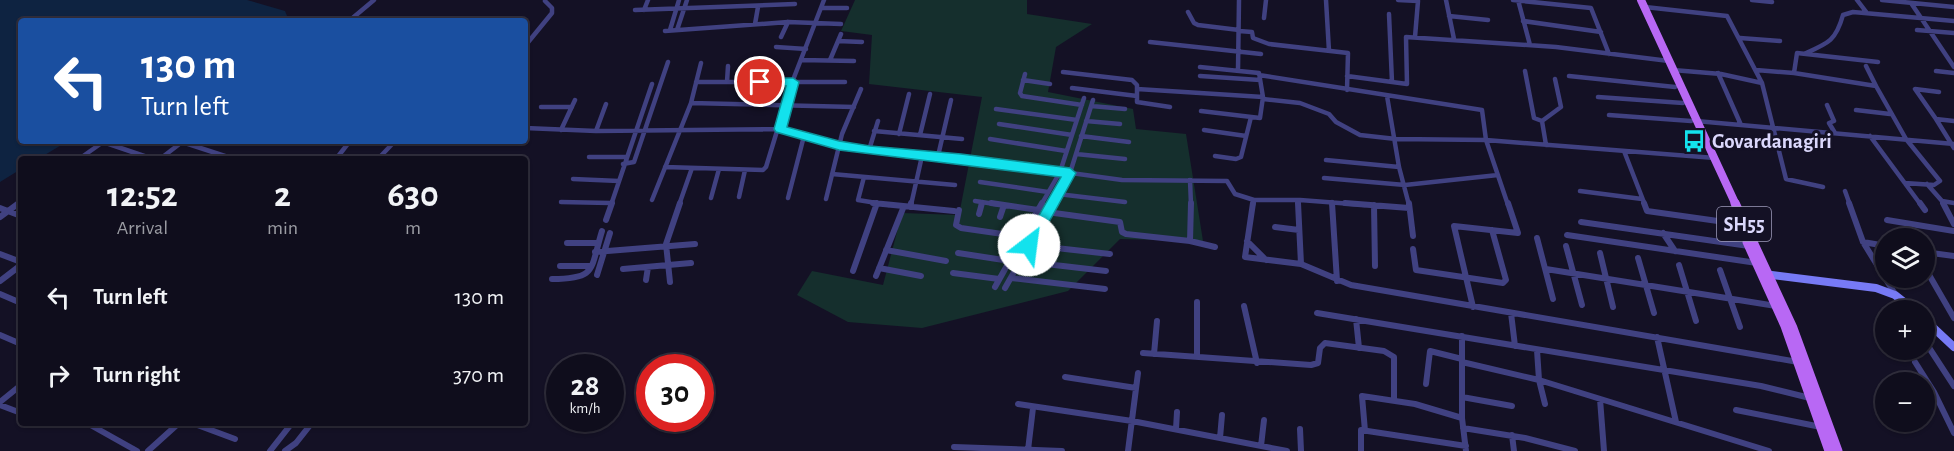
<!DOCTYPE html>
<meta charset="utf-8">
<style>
:root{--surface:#0f0d1c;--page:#1d1b29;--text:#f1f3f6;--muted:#9b9ca3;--line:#2f2d3b}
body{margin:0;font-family:"Alegreya Sans",sans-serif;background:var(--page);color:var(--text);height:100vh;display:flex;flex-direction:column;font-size:22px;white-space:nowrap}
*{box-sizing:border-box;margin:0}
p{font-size:20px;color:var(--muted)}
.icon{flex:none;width:33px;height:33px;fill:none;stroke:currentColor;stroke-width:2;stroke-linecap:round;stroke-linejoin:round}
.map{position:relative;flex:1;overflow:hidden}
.details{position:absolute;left:18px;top:156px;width:510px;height:270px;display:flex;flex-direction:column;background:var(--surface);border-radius:6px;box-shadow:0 2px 4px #0004,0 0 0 2px var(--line)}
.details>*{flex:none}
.banner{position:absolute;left:18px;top:18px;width:510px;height:126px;border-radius:6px;box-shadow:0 2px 4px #0004,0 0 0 2px var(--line);background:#1a4fa0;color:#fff;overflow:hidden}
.controls{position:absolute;left:1875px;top:228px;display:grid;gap:12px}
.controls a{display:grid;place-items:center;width:60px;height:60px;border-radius:50%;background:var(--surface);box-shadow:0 2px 4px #0004,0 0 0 2px var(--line);font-size:30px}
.speed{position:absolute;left:546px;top:354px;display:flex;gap:12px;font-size:30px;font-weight:700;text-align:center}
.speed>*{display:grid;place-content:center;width:78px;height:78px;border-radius:50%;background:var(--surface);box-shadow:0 2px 4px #0004,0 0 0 2px var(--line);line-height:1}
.speed small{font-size:15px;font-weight:400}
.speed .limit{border:9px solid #d22;background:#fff;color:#111}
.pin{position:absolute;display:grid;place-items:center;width:51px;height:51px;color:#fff;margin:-26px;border:3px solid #fff;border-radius:50%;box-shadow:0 2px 6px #0007}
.me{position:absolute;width:66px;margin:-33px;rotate:30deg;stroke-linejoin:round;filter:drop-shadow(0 0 4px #0008)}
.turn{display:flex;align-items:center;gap:21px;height:126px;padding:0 24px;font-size:27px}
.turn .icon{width:78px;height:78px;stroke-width:2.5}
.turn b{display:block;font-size:42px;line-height:51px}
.eta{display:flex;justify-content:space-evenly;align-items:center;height:102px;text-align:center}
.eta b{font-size:36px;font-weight:600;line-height:42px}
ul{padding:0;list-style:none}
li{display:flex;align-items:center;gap:18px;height:78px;padding:0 24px}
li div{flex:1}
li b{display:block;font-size:22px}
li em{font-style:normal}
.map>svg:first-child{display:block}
.green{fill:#152f2d}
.water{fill:#0e2341}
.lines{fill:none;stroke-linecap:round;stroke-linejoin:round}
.minor-far1{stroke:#404181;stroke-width:4.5}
.minor{stroke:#404181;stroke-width:6}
.secondary{stroke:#777af5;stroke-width:8}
.primary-far1{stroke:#b868f4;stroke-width:8}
.primary{stroke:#b868f4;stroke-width:9}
.route{fill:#13e2ed;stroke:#0c939a;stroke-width:1.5}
.labels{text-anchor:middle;stroke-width:6;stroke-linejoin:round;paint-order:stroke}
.shield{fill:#141125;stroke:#9f9cbc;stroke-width:1.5}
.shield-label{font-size:20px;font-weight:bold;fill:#dbd8fc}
.poi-label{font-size:21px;font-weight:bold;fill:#dbd8fc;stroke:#141125;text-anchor:start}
</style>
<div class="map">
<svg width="1954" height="451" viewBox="0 0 1954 451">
<rect width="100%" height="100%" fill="#141125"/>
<!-- green -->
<path class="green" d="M855,0h172v14l65,10 -36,23 -8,45 85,17 3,20 50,5 17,107 -83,-2 -52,52 -146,37 -74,-6 -51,-27 15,-24 71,14 19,-72 57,2 23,-118 -113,-13 3,-49 -31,-4z"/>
<!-- water -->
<path class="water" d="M0,0h247l38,11 4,10h-268v120h47l-30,18h-17v10l-21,13z"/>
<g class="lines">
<!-- minor-far1 -->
<path class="minor-far1" d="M1326,0l3,51
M1398,0l20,1 -3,36
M1446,0l8,39
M1513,0l78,8 18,46
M1518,0l12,45
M1752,0l20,2
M1857,0l10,13
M1882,0l72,7
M1911,3l43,64
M1645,7l82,9 35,67 24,96 37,8
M821,8h26
M635,10l160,-6
M644,10l4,-10
M1188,12l6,11 4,2 41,5
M1389,14l3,68
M1449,16l39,4
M1264,18l2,-18
M349,21l25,-21
M1523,21l78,11
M755,24l3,-17
M670,30l9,-30
M677,30l10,-30
M1917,30l37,3
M665,31l123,-9 53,2
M1239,31l13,1 1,6 16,6 79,9 -1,37
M781,37l7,-15
M1740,38l40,3
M838,41l24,1
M1150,42l111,12
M525,46l27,-33v-5l-7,-7
M776,47l30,2
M1806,53c23,-10 30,-13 37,-38l10,-3 101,9
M801,60l53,1
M830,60l11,-26
M1866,66l10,20
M1200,67l59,6 4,24 -3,21 -59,-7
M1238,70l1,-70
M1673,70l48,4 41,9
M1756,70l38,3 82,13 30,53 34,42 -6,4 -29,-2
M1525,71l9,47 8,3
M1936,71l18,2
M1063,72l69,8 5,5v17l33,5
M1718,73l23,52
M1794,73l3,-20 81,9
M1025,74l-5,19 2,3 60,9
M1259,75l223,35 4,30 22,65
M1200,76l60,4
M1347,76l60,8 -1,-47 150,10 113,14
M1569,76l106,11
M1023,80l27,4
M696,82h149
M727,82l1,-16
M1072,88l65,8
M1137,89l126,8
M1387,96l12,71 10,38
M1598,97l85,6
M1263,99l37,4 29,11 7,8 24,13 36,4 90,1 229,18
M691,103l163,4
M1827,105l7,16 -5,2 6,10
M1091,106l34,3
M541,107h31
M996,109l81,11
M1856,110l34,4
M1609,115l82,6
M1936,119l-21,-30 24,3
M1086,121l34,3
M1696,121l258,23
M1954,121l-18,-2 18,29
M999,124l73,11
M525,128l71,3 185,-2 58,17 122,12 161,22 105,1 8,13 19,6h46l65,5
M781,129l12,-49 31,-80
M561,130l14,-30
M1204,130l42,6
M596,131l10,-27
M874,131l88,8
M899,134l10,-40
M920,135l10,-41
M1081,136l48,6
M1870,136l51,69
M990,139l76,12
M179,141l55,18
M1546,145l-4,-24 19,-14 -6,-28
M869,150l9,-29
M1624,151l21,54
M1076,154l49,5
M938,156l13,-56
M1215,156l21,3 5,-2 10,-40
M589,157h37
M79,159l24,-17 50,17
M160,159l22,-17
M336,159l14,-18
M378,159l17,-18
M1326,160l73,7
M623,164l11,-2 34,-100
M665,167l98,3 3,-3 11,-36
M832,174l123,11
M864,177l-6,23 31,5
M1324,178l81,7 93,-10
M573,179l46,2
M1190,180l1,25
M980,182l68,10
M1927,184l15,17 12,2
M1580,191l62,8
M1845,191l5,14
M1058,194l67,8
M739,197l6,-27
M711,198l8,-29
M788,198l16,-62
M826,199l16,-65 19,-45
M652,200l39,-97 10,-40
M1298,200v5
M975,201l26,4
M1942,201l2,4
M561,202l49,1
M1332,202v3
M17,205l4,-3
M611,205l41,-121
M679,205l13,-37
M911,205l11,-49
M981,205l1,-3
M1041,205l19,-33 24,-74
M1052,205l18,-32 23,-73
M1253,205l1,-5"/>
<!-- minor -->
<path class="minor" d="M873,203l81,8
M991,203l47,7
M1253,203l-8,54 56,7 50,21 447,77
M1298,203l3,61
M1332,203l5,78
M1345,203l64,5
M1409,203l4,33
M1644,203l3,8 92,13
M1849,203l14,39 32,52
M1920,203l5,7
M1943,203l11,21
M1374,205l1,61
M910,207l1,-4
M0,208l21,8
M959,210l-3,15 5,3 62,9
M1047,212l73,10 2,10 4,2 64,7 25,6
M979,214l3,-11
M0,217l19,-14
M1000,217l4,-12
M606,220l6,-17
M1887,220l67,11
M1581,222l168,24
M1275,227l24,3
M1663,233l12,18
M1567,235l190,28
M1537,238l16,61
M1190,241l1,-38
M1247,241l19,19
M1863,242l23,4
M567,243h31
M1029,245l81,9
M1566,246l16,59
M1413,249l3,21 87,13 3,-3 -14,-50
M886,250l60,11
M595,252l100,-8
M1924,252l30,4
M958,253l52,8
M1600,253l13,54
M0,254l21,8
M1638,258l16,55
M1020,261l86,10
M1679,265l17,56
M560,266h31
M879,268l42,8
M623,269l68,-6
M1546,269l230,37
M1720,270l20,57
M853,271l24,-68
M953,273l46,6
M1928,273l26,45
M597,275l13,-42
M876,276l28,-70
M1011,278l94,11
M552,279c45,0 38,-9 50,-48
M646,280l2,-13
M0,281l21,-16
M670,282l-4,-38 14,-41
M995,287l47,-84
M1005,288l48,-85
M0,294l21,9
M1197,302v55
M1244,306l13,57
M1473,307l-19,-81 64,7 -10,-30
M1317,313l444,73 49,12
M1511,313l4,33
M1356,319l3,29
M0,335l21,9
M1462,336v82l4,33
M1657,337l19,85
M1924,340l30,46
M1537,350l2,30 230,71
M1143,353l168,12 7,-2 2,-15 5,-5 59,8 10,6v41
M1154,354l3,-33
M1462,362l77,18 6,24
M1915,362l19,30 20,41
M1065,377l71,11
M1426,384l4,-33 32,8
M1462,397l50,9
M1600,399l4,52
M0,402l21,-17
M1018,404l114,17 155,30
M0,405l21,8
M1736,410l85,17
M87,423l50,28
M192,423l43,16
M1463,428l62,10 50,13
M1176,429l1,-17
M1300,429l1,22
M1365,431l-3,-35 53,8 47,14
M1512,435l2,16
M1220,438l2,-23
M1261,446l3,-26
M954,447l108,4
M1028,450l5,-42
M148,451l31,-28
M270,451l22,-28
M285,451l11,-8 15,-19
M1128,451l10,-78
M1361,451v-21l105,16"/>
<!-- secondary -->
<path class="secondary" d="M1764,274l112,14 19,7 19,15
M1924,319l30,28"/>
<!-- primary-far1 -->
<path class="primary-far1" d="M1641,0l95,205"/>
<!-- primary -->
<path class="primary" d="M1735,203l58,125 45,123
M1747,242l38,84 44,125"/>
</g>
<!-- route -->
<path class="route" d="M760,78h33l6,4 -12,45 52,14 31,5 91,8 109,14 6,5 -42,76 -5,1 -7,-5 39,-68 -222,-27 -63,-18 -2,-3 12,-43 -30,-1 -2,-3z"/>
<!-- icons -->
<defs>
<g id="bus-bare" transform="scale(1.8)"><path d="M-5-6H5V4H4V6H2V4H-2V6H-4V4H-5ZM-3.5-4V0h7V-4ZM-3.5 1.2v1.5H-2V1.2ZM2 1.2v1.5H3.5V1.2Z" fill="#13e2ed" stroke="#141125" stroke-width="2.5" paint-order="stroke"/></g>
</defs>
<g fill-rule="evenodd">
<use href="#bus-bare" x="1694" y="141"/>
</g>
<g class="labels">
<!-- shield labels -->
<rect class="shield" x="1717" y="207" width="54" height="34" rx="4.5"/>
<g class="shield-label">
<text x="1744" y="231">SH55</text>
</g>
<!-- poi labels -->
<g class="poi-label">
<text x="1712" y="148">Govardanagiri</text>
</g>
</g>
</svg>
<div class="controls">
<a><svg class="icon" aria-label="layers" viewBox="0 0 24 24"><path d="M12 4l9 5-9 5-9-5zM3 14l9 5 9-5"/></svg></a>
<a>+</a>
<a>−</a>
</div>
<div class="speed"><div>28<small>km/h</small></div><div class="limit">30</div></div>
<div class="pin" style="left:760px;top:82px;background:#d93025"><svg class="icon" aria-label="arrive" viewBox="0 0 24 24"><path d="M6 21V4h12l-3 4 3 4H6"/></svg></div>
<svg class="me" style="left:1029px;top:245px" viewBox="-20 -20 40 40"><circle r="19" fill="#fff"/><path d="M0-13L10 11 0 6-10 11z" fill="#13e2ed"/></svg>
<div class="banner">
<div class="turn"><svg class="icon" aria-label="left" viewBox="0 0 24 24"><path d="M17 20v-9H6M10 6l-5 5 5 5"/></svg><div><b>130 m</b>Turn left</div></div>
</div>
<section class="details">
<div class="eta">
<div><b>12:52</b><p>Arrival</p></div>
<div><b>2</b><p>min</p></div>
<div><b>630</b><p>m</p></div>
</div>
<ul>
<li><svg class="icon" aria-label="left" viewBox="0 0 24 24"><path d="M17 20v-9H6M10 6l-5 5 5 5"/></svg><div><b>Turn left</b></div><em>130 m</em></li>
<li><svg class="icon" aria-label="right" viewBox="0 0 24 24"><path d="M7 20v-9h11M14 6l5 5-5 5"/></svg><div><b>Turn right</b></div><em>370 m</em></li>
</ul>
</section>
</div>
